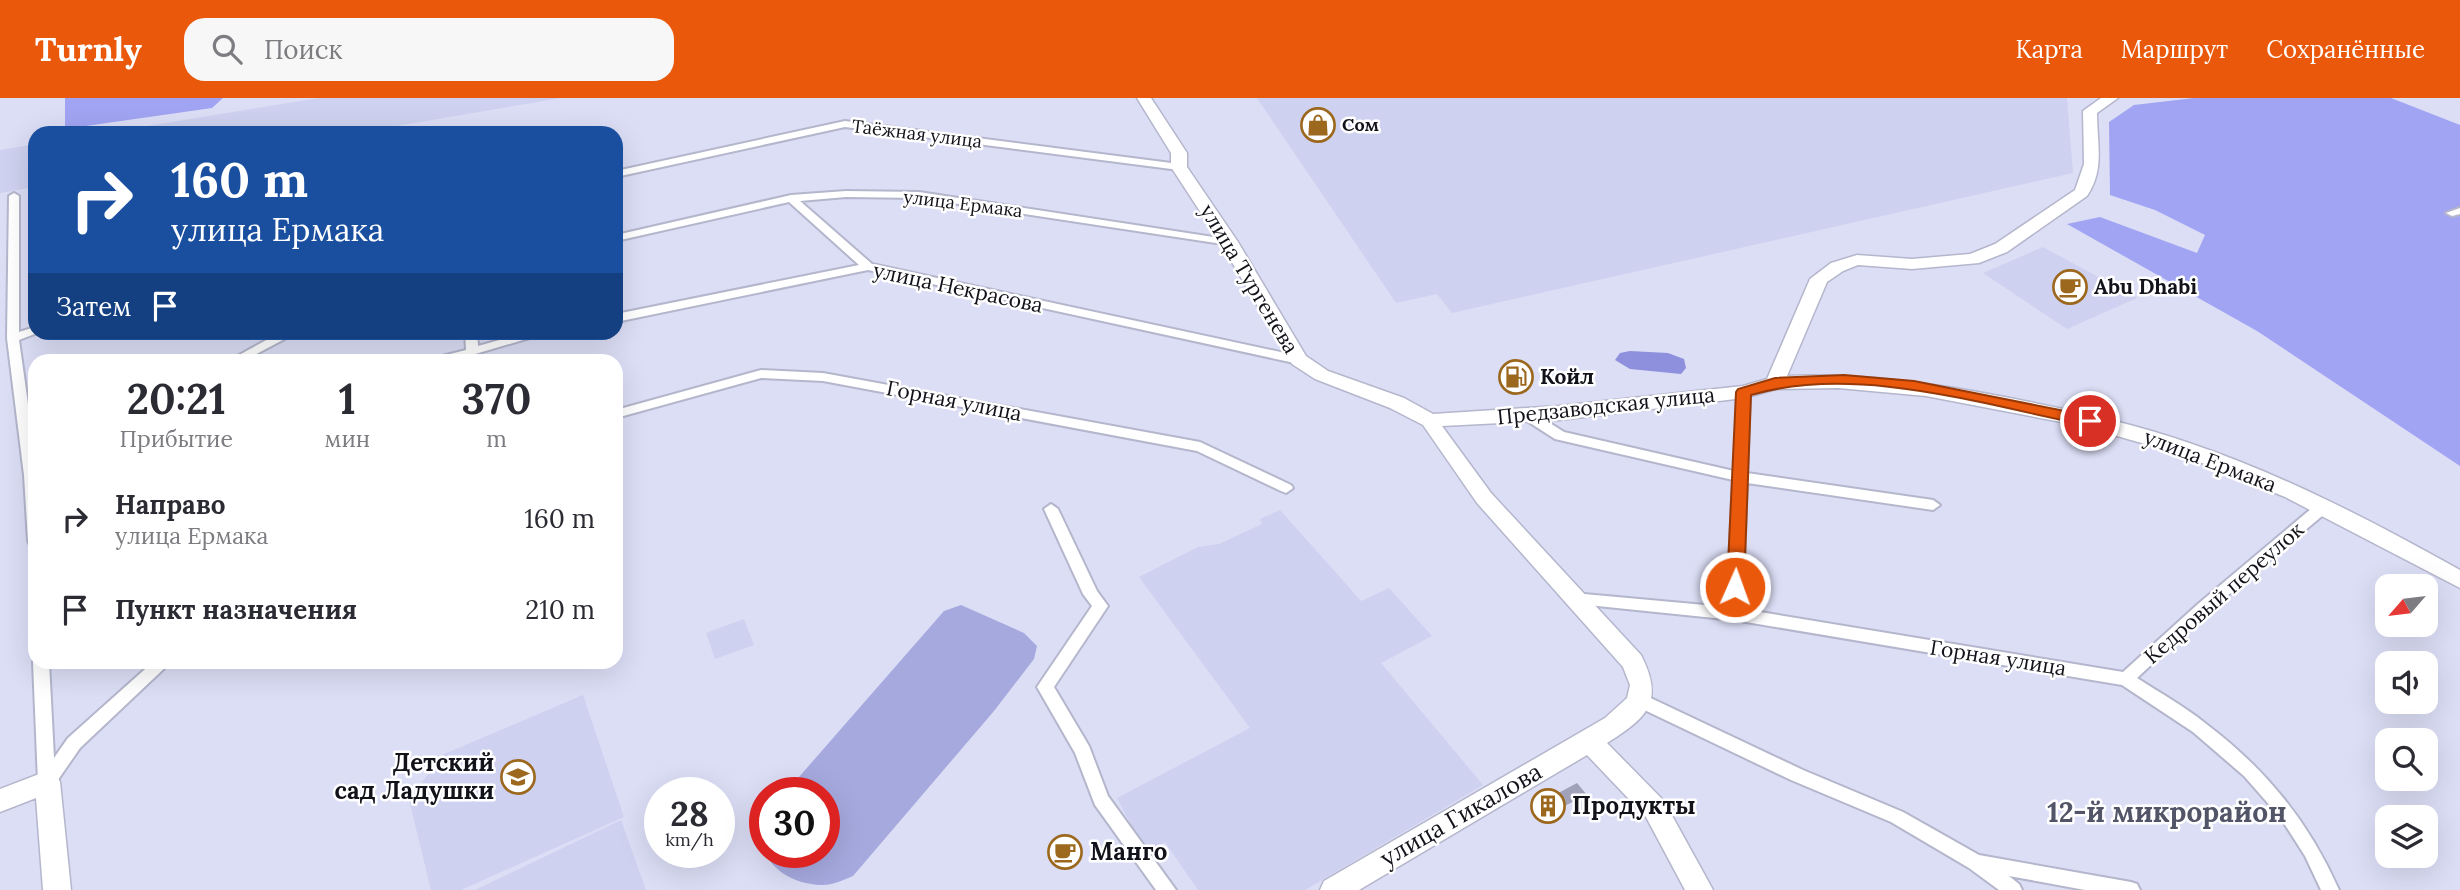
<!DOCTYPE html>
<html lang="ru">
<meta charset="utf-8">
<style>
:root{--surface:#fff;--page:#f7f7f7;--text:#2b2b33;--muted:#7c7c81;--accent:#ea580c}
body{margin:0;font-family:Lora,serif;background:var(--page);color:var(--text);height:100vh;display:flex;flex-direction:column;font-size:26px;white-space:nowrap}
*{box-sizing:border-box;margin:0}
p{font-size:23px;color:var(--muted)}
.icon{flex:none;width:38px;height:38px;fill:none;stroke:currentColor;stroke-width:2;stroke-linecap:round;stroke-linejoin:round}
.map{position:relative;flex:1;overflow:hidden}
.drawer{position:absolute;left:28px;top:256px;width:595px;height:315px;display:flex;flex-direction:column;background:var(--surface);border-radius:21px;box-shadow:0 7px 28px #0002}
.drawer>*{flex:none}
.hud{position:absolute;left:28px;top:28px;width:595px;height:214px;border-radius:21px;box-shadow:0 7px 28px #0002;background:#1a4fa0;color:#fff;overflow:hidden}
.needle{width:46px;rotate:242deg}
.fabs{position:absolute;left:2375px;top:476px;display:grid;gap:14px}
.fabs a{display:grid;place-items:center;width:63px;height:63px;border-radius:14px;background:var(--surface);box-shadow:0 7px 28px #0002;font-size:35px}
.speed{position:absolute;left:644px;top:679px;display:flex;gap:14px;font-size:35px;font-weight:700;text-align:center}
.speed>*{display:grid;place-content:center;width:91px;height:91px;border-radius:50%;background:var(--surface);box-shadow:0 7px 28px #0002;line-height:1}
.speed small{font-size:18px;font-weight:400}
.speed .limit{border:10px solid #d22;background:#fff;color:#111}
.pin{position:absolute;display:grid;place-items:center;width:60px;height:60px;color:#fff;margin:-30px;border:4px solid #fff;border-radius:50%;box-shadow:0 2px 7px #0007}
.me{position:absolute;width:77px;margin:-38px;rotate:2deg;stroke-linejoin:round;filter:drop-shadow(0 0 5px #0008)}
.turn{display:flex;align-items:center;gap:24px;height:147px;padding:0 28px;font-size:32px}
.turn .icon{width:91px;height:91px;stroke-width:2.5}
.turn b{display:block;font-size:49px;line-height:60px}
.then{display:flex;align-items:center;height:66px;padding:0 28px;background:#0003;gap:14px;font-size:26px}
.eta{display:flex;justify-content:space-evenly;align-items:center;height:119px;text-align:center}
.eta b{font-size:42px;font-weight:800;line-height:49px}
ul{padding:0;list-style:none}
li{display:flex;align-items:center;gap:21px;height:91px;padding:0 28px}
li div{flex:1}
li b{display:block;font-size:26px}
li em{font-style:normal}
header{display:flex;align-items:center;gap:42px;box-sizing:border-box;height:98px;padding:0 35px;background:var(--accent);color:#fff}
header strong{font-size:33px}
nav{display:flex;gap:38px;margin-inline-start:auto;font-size:24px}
.search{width:490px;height:63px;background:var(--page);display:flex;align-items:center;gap:18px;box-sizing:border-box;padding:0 24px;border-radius:21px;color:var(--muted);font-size:26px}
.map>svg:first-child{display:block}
.built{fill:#ced1ef}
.green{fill:#a6a9de}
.forest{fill:#a1a4f2}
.water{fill:#8e90dd}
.building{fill:#a1a2b9}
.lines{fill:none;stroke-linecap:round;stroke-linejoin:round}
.street-casing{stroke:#b4b6cc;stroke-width:4}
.secondary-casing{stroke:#b4b6cc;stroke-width:3}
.street{fill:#fff;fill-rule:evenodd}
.secondary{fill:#fff;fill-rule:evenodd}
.route{fill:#ea580c;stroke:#983908;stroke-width:2}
.labels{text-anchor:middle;stroke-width:5;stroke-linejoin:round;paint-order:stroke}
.far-poi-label{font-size:18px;font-weight:bold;fill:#12121a;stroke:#fff;text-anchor:start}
.far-street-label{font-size:18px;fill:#12121a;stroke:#fff}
.street-label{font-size:21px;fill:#12121a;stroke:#fff}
.poi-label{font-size:21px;font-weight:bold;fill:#12121a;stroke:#fff;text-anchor:start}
.near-poi-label{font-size:24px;font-weight:bold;fill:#12121a;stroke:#fff;text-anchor:start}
.near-street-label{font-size:24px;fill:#12121a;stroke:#fff}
.near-neighbourhood-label{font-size:28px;font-weight:bold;fill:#525468;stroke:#fff}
</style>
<header>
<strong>Turnly</strong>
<div class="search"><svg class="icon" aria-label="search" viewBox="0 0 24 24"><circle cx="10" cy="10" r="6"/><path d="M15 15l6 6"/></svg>Поиск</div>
<nav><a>Карта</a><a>Маршрут</a><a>Сохранённые</a></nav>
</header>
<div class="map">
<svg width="2460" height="792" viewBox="0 0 2460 792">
<rect width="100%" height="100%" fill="#dcdef6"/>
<!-- built -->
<path class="built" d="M319,0h242l-206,35h-251z
M1257,0h810l6,75 -621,140 -15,-19 -41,9z
M35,46v43l-35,6v-43z
M2043,149l94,51 -70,31 -84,-56z
M1280,412l81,91 28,-13 43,48 -51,27 102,122 -178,105h-107l-33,-48 -19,11 -29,-55 133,-70 -111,-151 59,-30 21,-3 43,-20 -2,-5z
M744,521l10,26 -39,14 -9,-26z
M583,597l41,122 -163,73h-30l-22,-90 33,-45z
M621,722l25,70h-171z"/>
<!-- green -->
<path class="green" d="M961,507l63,28 13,13 -3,13 -40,52 -141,165c-9,4 -20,9 -31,9 -38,-1 -69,-27 -59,-66l2,33h59v-59h-39l159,-182z"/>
<!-- forest -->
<path class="forest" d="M65,0h158l-11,10 -147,21z
M2194,0h197l69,27v341l-203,-135 -190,-107 33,-7 97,36 8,-18 -50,-25 -45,-15 -1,-73 25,-17z"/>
<!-- water -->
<path class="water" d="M1630,253l38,2 16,6 2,9 -5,6 -51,-5 -15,-9 5,-7z"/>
<!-- building -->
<path class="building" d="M1577,685l10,12 -43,21 -8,-11z"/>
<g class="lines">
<!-- street casing -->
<g class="street-casing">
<path id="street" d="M845,23l334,43 5,3 -5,3 -334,-43 -229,50v-6z
M846,93l73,1 314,48v4l-4,1 -310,-47 -73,-1 -46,4 72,63 427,92 6,4 -6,4 -431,-94 -252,52v-8l243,-49 -70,-63 -173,39v-6l175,-40z
M14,95l5,3v136l16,-5v5h5l-21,8 16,114v92l-5,-1 -2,-4 -4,-66 -17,-137 2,-142z
M2460,110v6l-8,2 -6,-3z
M281,234h17l-53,28h-15z
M465,234h12l1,14 50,-14h22l-95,28h-19l2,-3 28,-7z
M761,272l62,3 377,69 91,43 2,3 -7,5 -5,-2 -84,-40 -374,-70 -62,-3 -145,40v-8z
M1744,290l6,4 -3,81 186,27 7,5 -7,5 -186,-27 -5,126 381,63 75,-68 120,-101h10l2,4 -2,4 -120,101 -71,66c23,15 47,28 68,45 61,46 103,98 134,167h-18l-16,-34 -25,-39 -36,-41 -51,-44 -71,-47 -388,-65 -166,-17 -3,-4 3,-4 5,-2 154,14 6,-127 -178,-41 -31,-20 -2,-3 2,-3h10l30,19 170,39 4,-79z
M1051,406l7,5 39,82 11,15 -54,81 35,59 19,50 68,94h-20l-61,-85 -20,-52 -38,-66 55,-81 -9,-12 -39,-85z
M35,560v4h14l5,96 14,-20 85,-76h18l-91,86 -27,39 -6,2 -6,-2 -3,-5 -5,-120z
M1640,595l163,77 100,42 76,43 152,27 6,2 3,6h-55l-76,-14 10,8 3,6h-23l-30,-22 -78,-46 -100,-42 -157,-75 -2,-5 2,-5z"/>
</g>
<!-- secondary casing -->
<g class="secondary-casing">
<path id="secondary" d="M1137,0h14l36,55v14l51,75 68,114 22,15 76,27 29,16 126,-8 184,-20 24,-7 43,-100 21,-16 26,-8 55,4 58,-5 25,-10 80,-54 9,-26 -1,-53 18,-13h17l-21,15c0,30 8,57 -10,83l-80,56 -28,11 -67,6 -54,-4 -15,6 -16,11 -40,94c78,-3 152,8 228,23 60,12 122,25 180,46 93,32 179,77 265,125v18l-175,-91 -105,-43 -98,-28 -156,-30 -88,-8 -62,1 -32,9 -185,22 -117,6 49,67 150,162c24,47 6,63 -34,88l57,58 49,89h-28l-39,-73 -59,-62 -228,135h-39l4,-9 281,-163 22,-20 3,-13 -7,-18 -146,-164 -54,-78 -33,-17 -75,-29 -23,-15 -72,-122 -49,-75v-14z
M47,673l9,3 4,8 11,108h-28l-7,-92 -36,14v-23z"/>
</g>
<!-- street -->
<use href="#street" class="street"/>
<!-- secondary -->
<use href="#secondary" class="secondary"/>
</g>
<!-- route -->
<path class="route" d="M1844,277l70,6 176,35 7,5 -7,5c-106,-21 -233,-62 -339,-31l-7,192 -3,4h-12l-2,-4 9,-195 2,-3 37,-11z"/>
<!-- icons -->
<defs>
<g id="shop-ring" transform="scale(1.75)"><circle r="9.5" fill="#fff" stroke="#9b681d" stroke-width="1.5"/><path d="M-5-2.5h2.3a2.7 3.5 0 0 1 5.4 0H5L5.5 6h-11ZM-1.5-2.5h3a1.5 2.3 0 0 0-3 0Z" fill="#9b681d"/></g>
<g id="cafe-ring" transform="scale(1.75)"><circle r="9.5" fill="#fff" stroke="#9b681d" stroke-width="1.5"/><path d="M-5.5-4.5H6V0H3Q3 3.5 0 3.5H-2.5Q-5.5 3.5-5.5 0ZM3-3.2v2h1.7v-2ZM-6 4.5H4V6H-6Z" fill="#9b681d"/></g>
<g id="fuel-ring" transform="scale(1.75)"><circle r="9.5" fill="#fff" stroke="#9b681d" stroke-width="1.5"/><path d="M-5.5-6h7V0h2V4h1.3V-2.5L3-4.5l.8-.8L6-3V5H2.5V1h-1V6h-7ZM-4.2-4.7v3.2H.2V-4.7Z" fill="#9b681d"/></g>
<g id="school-ring" transform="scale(1.75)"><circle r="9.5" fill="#fff" stroke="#9b681d" stroke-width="1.5"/><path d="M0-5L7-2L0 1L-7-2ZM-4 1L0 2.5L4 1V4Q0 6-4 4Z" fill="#9b681d"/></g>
<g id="building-ring" transform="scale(1.75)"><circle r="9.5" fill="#fff" stroke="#9b681d" stroke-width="1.5"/><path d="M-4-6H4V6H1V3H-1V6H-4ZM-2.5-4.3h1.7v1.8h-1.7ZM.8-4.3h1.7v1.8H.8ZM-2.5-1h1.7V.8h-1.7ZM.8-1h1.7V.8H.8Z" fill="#9b681d"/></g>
</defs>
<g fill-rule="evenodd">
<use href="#shop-ring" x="1318" y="27"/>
<use href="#cafe-ring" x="2070" y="189"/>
<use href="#fuel-ring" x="1516" y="279"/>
<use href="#school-ring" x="518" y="679"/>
<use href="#building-ring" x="1548" y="708"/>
<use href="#cafe-ring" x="1065" y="754"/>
</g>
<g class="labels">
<!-- far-poi labels -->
<g class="far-poi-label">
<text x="1342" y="33">Сом</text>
</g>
<!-- far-street labels -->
<g class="far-street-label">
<text transform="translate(917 36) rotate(7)" y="6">Таёжная улица</text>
<text transform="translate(963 106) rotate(7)" y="6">улица Ермака</text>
</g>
<!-- street labels -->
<g class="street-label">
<text transform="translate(1249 181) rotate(59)" y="7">улица Тургенева</text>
<text transform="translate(958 190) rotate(12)" y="7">улица Некрасова</text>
<text transform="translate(954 303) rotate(11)" y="7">Горная улица</text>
<text transform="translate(1606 308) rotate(-6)" y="7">Предзаводская улица</text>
<text transform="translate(2210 363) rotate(21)" y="7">улица Ермака</text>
<text transform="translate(2224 495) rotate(-41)" y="7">Кедровый переулок</text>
<text transform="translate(1998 560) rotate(9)" y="7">Горная улица</text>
</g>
<!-- poi labels -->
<g class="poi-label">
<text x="2094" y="196">Abu Dhabi</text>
<text x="1540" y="286">Койл</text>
</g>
<!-- near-poi labels -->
<g class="near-poi-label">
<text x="494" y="673" text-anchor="end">Детский<tspan x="494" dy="28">сад Ладушки</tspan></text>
<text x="1572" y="716">Продукты</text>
<text x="1090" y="762">Манго</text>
</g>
<!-- near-street labels -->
<g class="near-street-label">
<text transform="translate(1461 717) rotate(-30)" y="8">улица Гикалова</text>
</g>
<!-- near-neighbourhood labels -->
<g class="near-neighbourhood-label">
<text x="2167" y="724">12-й микрорайон</text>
</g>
</g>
</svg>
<div class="fabs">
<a><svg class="needle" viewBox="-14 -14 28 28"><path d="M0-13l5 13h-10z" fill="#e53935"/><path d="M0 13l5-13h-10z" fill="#7c7c81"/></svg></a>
<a><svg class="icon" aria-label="sound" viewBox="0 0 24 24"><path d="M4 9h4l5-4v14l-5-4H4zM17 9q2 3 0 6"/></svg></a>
<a><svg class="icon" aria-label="search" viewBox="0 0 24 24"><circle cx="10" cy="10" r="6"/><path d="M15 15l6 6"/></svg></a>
<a><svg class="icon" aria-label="layers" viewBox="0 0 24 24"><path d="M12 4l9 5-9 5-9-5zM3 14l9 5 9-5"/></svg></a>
</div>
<div class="speed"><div>28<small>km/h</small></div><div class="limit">30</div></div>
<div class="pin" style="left:2090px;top:323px;background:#d93025"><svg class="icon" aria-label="arrive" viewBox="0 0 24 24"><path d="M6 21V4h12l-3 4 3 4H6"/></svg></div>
<svg class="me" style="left:1735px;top:489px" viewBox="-20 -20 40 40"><circle r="17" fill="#ea580c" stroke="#fff" stroke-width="3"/><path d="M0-11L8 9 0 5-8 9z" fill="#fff"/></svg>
<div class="hud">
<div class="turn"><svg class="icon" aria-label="right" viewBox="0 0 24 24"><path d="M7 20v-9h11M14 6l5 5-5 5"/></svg><div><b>160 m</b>улица Ермака</div></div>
<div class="then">Затем<svg class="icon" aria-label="arrive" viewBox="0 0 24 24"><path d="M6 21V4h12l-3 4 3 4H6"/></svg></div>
</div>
<section class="drawer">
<div class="eta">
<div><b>20:21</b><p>Прибытие</p></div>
<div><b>1</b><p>мин</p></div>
<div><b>370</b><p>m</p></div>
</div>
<ul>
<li><svg class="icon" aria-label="right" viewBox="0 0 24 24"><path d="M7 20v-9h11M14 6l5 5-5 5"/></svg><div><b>Направо</b><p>улица Ермака</p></div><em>160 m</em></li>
<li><svg class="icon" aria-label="arrive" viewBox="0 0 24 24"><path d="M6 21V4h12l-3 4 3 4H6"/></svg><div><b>Пункт назначения</b></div><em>210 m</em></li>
</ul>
</section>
</div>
